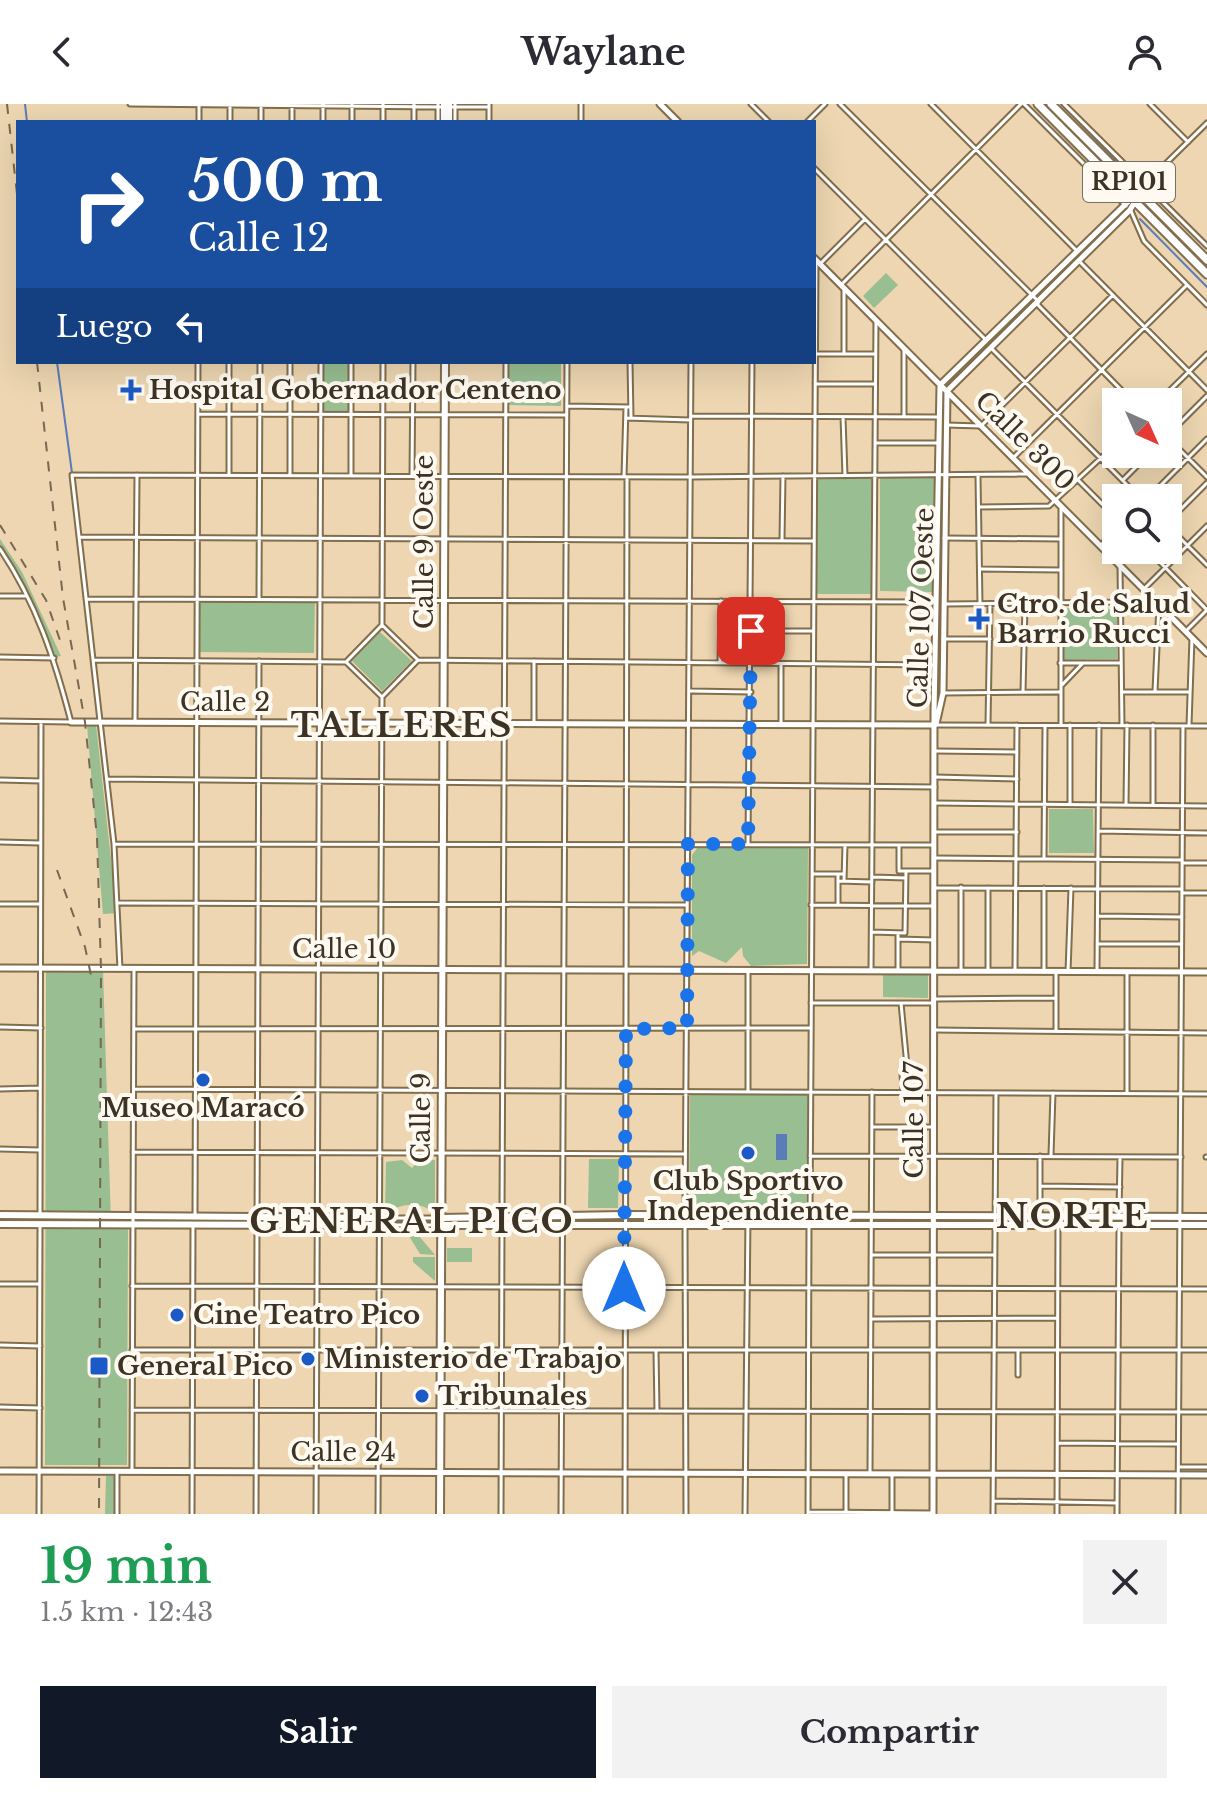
<!DOCTYPE html>
<html lang="es">
<meta charset="utf-8">
<style>
:root{--surface:#fff;--page:#f2f2f3;--text:#2b2b33;--muted:#7c7c81;--accent:#111827}
body{margin:0;font-family:"Libre Baskerville",serif;background:var(--page);color:var(--text);height:100vh;display:flex;flex-direction:column;font-size:30px;white-space:nowrap}
*{box-sizing:border-box;margin:0}
p{font-size:26px;color:var(--muted)}
.icon{flex:none;width:44px;height:44px;fill:none;stroke:currentColor;stroke-width:2;stroke-linecap:round;stroke-linejoin:round}
.map{position:relative;height:1410px;overflow:hidden}
.side{display:flex;flex-direction:column;background:var(--surface);flex:1}
.side>*{flex:none}
.banner{position:absolute;left:16px;top:16px;width:800px;height:244px;border-radius:0px;box-shadow:0 8px 32px #0002;background:#1a4fa0;color:#fff;overflow:hidden}
.needle{width:52px;rotate:135deg}
.buttons{position:absolute;left:1102px;top:284px;display:grid;gap:16px}
.buttons a{display:grid;place-items:center;width:80px;height:80px;border-radius:0px;background:var(--surface);box-shadow:0 8px 32px #0002;font-size:40px}
.pin{position:absolute;display:grid;place-items:center;width:68px;height:68px;color:#fff;margin:-34px;border-radius:16px;box-shadow:0 4px 12px #0006}
.me{position:absolute;width:88px;margin:-44px;rotate:0deg;stroke-linejoin:round;filter:drop-shadow(0 0 6px #0008)}
.turn{display:flex;align-items:center;gap:28px;height:168px;padding:0 40px;font-size:36px}
.turn .icon{width:104px;height:104px;stroke-width:2.5}
.turn b{display:block;font-size:56px;line-height:68px}
.then{display:flex;align-items:center;height:76px;padding:0 40px;background:#0003;gap:16px;font-size:30px}
.round{display:grid;place-items:center;flex:none;width:84px;height:84px;border-radius:0px;background:var(--page)}
.head{display:flex;align-items:center;justify-content:space-between;height:136px;padding:0 40px}
h1{font-size:48px;font-weight:800;line-height:60px;color:#1e9e55}
.cta{display:flex;gap:16px;margin-top:auto;padding:16px 40px}
.cta a{flex:1;height:92px;border-radius:0px;background:var(--accent);color:#fff;font-size:32px;font-weight:800;line-height:92px;text-align:center}
.cta a+a{background:var(--page);color:var(--text)}
header{display:flex;justify-content:space-between;align-items:center;height:104px;padding:0 40px;background:var(--surface);font-size:36px;font-weight:800}
.map>svg:first-child{display:block}
.green{fill:#98be91}
.water{fill:#5a7cb7}
.lines{fill:none;stroke-linecap:round;stroke-linejoin:round}
.stream{stroke:#5a7cb7;stroke-width:2}
.minor-casing{stroke:#826e4c;stroke-width:7}
.tertiary-casing{stroke:#826e4c;stroke-width:9}
.secondary-casing{stroke:#826e4c;stroke-width:10}
.primary-casing{stroke:#826e4c;stroke-width:11}
.minor{stroke:#fff;stroke-width:3}
.tertiary{stroke:#fff;stroke-width:5}
.secondary{stroke:#fff;stroke-width:6}
.primary{stroke:#fff;stroke-width:7}
.rail{stroke:#766852;stroke-width:2;stroke-dasharray:10 10;stroke-linecap:butt}
.route{stroke:#1a73e8;stroke-width:14;stroke-dasharray:0 25.2}
.poi-dot{fill:#1b5ac6;stroke:#fefaf2;stroke-width:3}
.labels{text-anchor:middle;stroke-width:8;stroke-linejoin:round;paint-order:stroke}
.shield{fill:#fefaf2;stroke:#766f62;stroke-width:2}
.shield-label{font-size:24px;font-weight:bold;fill:#3c3324}
.poi-label{font-size:26px;font-weight:bold;fill:#3c3324;stroke:#fefaf2;text-anchor:start}
.street-label{font-size:26px;fill:#3c3324;stroke:#fefaf2}
.district-label{font-size:34px;font-weight:bold;letter-spacing:2px;fill:#3c3324;stroke:#fefaf2}
</style>
<header><svg class="icon" aria-label="back" viewBox="0 0 24 24"><path d="M15 5l-7 7 7 7"/></svg>Waylane<svg class="icon" aria-label="person" viewBox="0 0 24 24"><circle cx="12" cy="8" r="4"/><path d="M4 21q1-7 8-7t8 7"/></svg></header>
<div class="map">
<svg width="1207" height="1410" viewBox="0 0 1207 1410">
<rect width="100%" height="100%" fill="#edd6b1"/>
<!-- green -->
<path class="green" d="M1040,0h8l84,87z
M1142,95l65,64v8l-68,-69z
M886,169l12,12 -24,23 -11,-12z
M323,258h25v49l-25,1z
M509,258h52v44l-53,-1z
M935,370v118l-55,-1v-115z
M872,373v117h-55v-116z
M0,435l22,33 39,84 -5,1 -27,-64 -29,-48z
M199,492l116,1 -1,56 -116,-1z
M1064,504l53,1v50l-55,1z
M380,528l32,29 -30,30 -30,-30z
M87,621h9l21,188 -14,1z
M1049,705h44l1,44h-45z
M698,743l110,1 -1,116 -56,2 -8,-10 -1,-9 -16,16 -27,-12 -7,5v-101z
M46,867h57l8,252 17,1 -1,241h-82z
M883,868l45,1v25l-45,-1z
M690,988l118,1 -2,120h-117z
M420,1055l15,1v54c-15,-14 -33,-10 -50,-1l1,-51 16,-2 10,8z
M589,1055h30l-1,49h-30z
M409,1132h10l16,19 -15,-1z
M447,1144h25v14h-25z
M413,1153h22v24l-22,-19z
M114,1371v39h-9l1,-38z"/>
<!-- water -->
<path class="water" d="M776,1030h11v26h-11z"/>
<g class="lines">
<!-- stream -->
<path class="stream" d="M25,0l2,18
M1044,0l85,85
M1061,0l76,78
M1146,88l7,7
M1147,104l60,60
M1140,115l67,68
M1039,189l84,-82
M57,258l15,111
M948,281l83,-84
M940,493l1,-108
M940,504v87"/>
<!-- minor casing -->
<g class="minor-casing">
<path id="minor" d="M130,0l312,3
M751,0l18,18
M840,0l198,197v4l95,97
M931,0l145,146
M1024,0l102,102
M1064,0l143,142
M1150,0l38,38
M450,3h39
M199,18v-16
M230,18v-16
M261,18v-14
M292,18v-14
M323,18v-18
M352,18v-18
M383,18v-18
M414,18v-18
M438,18v-18
M455,18v-18
M489,18v-18
M581,18v-18
M807,18l18,-18
M814,64l172,172
M1145,80l62,-61
M1131,107l13,30 63,64
M1080,158l127,128
M820,160l45,-45
M841,181l180,-181
M844,186v64
M991,244l149,150
M904,245v68
M814,250h60
M383,258l-1,263 36,35
M630,258l1,56
M815,280h60
M1158,298l49,-48
M567,302l63,1
M198,310l368,1
M691,312l247,1
M843,313l2,59
M626,314l64,2
M946,321l35,1 132,-131
M1168,331l39,-39
M1168,334l39,39
M877,339h60
M1014,353l173,-172
M290,370v-112
M229,371v-113
M351,372v-114
M412,372l1,-114
M978,372l2,128
M624,373l2,-70
M1123,376l26,-26
M1079,377l37,37
M1148,394l59,-59
M979,403l70,-1 67,-62
M1168,418l39,-39
M1168,422l39,39
M79,433l735,4
M944,434l116,1
M782,436l1,-64
M1102,440l14,-14
M0,445c36,53 55,111 71,173l-71,-1
M1148,446l59,60 -20,20
M1120,461l2,161
M981,465l80,1
M1144,485l63,-63
M0,492h27
M259,494l1,-236
M86,495l849,3
M946,500l175,-2
M1121,503h35
M752,527h61
M943,535h47
M0,553l54,1
M94,556l252,2
M418,556l516,5
M534,557v61
M346,558l36,-37
M346,558l36,35
M720,559l1,-62
M1060,559h61
M1061,582l22,-23
M691,587l60,1
M1155,587l4,-87
M1023,588l2,-88
M1122,588h67
M943,589l116,-1
M135,618l2,-247
M781,620v-60
M988,620l2,-120
M935,621l272,1
M1061,621v-216
M1153,621v80
M1189,621l3,-87
M935,647l82,1
M935,673l82,2
M107,675l828,8
M0,676l41,1
M935,699l272,3
M1070,700v-79
M1126,701l1,-80
M1099,727l108,2
M935,728h82
M0,738l40,1
M114,740l820,1
M748,740l4,-482
M934,754l248,2
M1044,754l1,-132
M1183,759h24
M899,765v-24
M899,767h35
M812,770h32
M838,770v31
M873,773l33,1
M838,777l34,1
M844,777l1,-36
M934,784l248,1
M1183,789h24
M119,799l568,2
M0,800h40
M811,801l123,1
M1098,812l84,1
M872,828l33,1 1,-62
M899,835l35,1
M1097,840h84
M120,865l-6,-125 -42,-369 619,2 336,-3
M1015,865l2,-244
M748,866v120
M1097,866l2,-245
M871,867l5,-651
M898,867v-38
M961,867v-84
M988,867v-83
M1044,868v-84
M1068,868l3,-84
M936,895l120,-1
M811,899h123
M901,899l6,63 -5,7 1,19
M0,923l41,1
M134,925l676,-1
M935,926l272,3
M1056,927v-59
M0,985l40,-1
M134,985l1073,5
M1127,988v-120
M873,1023h61
M0,1045l40,1
M133,1048l552,2
M1051,1051l2,-62
M810,1052l371,1
M1206,1053h1
M1040,1082l80,1
M40,1110l1,-492
M195,1110l3,-852
M502,1110l4,-852
M685,1110l6,-852
M810,1110l6,-952
M1119,1110l1,-56
M1040,1112v-60
M381,1114h60
M379,1121h60
M685,1122l1,288
M872,1151h123
M0,1180h39
M132,1182l1075,3
M873,1215l184,-1
M0,1241l40,1
M132,1246h1075
M656,1247l1,60
M1018,1247v24
M0,1303l40,1
M132,1306l1075,2
M1058,1339l120,1
M1179,1363h28
M132,1365l2,-500
M870,1368l2,-380
M993,1397l124,2
M808,1408l125,1
M39,1410l1,-288
M117,1410v-43
M192,1410l1,-288
M256,1410l3,-853
M316,1410l5,-1152
M378,1410l4,-817 36,-37
M501,1410l1,-288
M561,1410l6,-1152
M625,1410l2,-1036
M745,1410l3,-298
M808,1410l1,-288
M846,1410v-39
M892,1410v-39
M993,1410l3,-421
M1057,1410l1,-297
M1117,1410l2,-288
M1178,1410l5,-788"/>
</g>
<!-- tertiary casing -->
<g class="tertiary-casing">
<path id="tertiary" d="M660,0l18,18
M814,154l393,395
M940,281l194,-189
M71,618l864,3
M936,620l7,-31 4,-302 183,-181 15,-26
M0,864l1207,4
M0,1367l1207,4
M933,1410l1,-801 6,-328"/>
</g>
<!-- secondary casing -->
<g class="secondary-casing">
<path id="secondary" d="M444,18v-18
M449,18v-18
M0,1111l379,3
M441,1114l183,-3 583,2
M0,1120l379,1
M441,1121h766
M440,1410l5,-1152"/>
</g>
<!-- primary casing -->
<g class="primary-casing">
<path id="primary" d="M1038,0l169,170
M1051,0l156,156"/>
</g>
<!-- minor -->
<use href="#minor" class="minor"/>
<!-- tertiary -->
<use href="#tertiary" class="tertiary"/>
<!-- secondary -->
<use href="#secondary" class="secondary"/>
<!-- primary -->
<use href="#primary" class="primary"/>
<!-- rail -->
<path class="rail" d="M7,0l11,99
M37,258l26,236 22,124 12,115 4,132 -2,545
M0,421l46,75 16,46
M57,766l28,77 7,33"/>
</g>
<g class="lines">
<!-- route -->
<path class="route" d="M624,1184l2,-259 61,-1 1,-184h60l3,-213"/>
</g>
<!-- markers -->
<g class="poi-dot">
<path d="M127 274h8v8h8v8h-8v8h-8v-8h-8v-8h8z"/>
<path d="M975 503h8v8h8v8h-8v8h-8v-8h-8v-8h8z"/>
<circle cx="203" cy="976" r="8"/>
<circle cx="748" cy="1049" r="8"/>
<circle cx="177" cy="1211" r="8"/>
<circle cx="308" cy="1255" r="8"/>
<rect x="89" y="1252" width="20" height="20" rx="4"/>
<circle cx="422" cy="1292" r="8"/>
</g>
<g class="labels">
<!-- shield labels -->
<rect class="shield" x="1083" y="58" width="92" height="40" rx="6"/>
<g class="shield-label">
<text x="1129" y="86">RP101</text>
</g>
<!-- poi labels -->
<g class="poi-label">
<text x="149" y="295">Hospital Gobernador Centeno</text>
<text x="997" y="509">Ctro. de Salud<tspan x="997" dy="30">Barrio Rucci</tspan></text>
<text x="203" y="1013" text-anchor="middle">Museo Maracó</text>
<text x="748" y="1086" text-anchor="middle">Club Sportivo<tspan x="748" dy="30">Independiente</tspan></text>
<text x="193" y="1220">Cine Teatro Pico</text>
<text x="324" y="1264">Ministerio de Trabajo</text>
<text x="117" y="1271">General Pico</text>
<text x="438" y="1301">Tribunales</text>
</g>
<!-- street labels -->
<g class="street-label">
<text transform="translate(1025 337) rotate(45)" y="9">Calle 300</text>
<text transform="translate(424 438) rotate(-90)" y="9">Calle 9 Oeste</text>
<text transform="translate(921 504) rotate(-88)" y="9">Calle 107 Oeste</text>
<text x="225" y="607">Calle 2</text>
<text x="344" y="854">Calle 10</text>
<text transform="translate(421 1014) rotate(-90)" y="9">Calle 9</text>
<text transform="translate(914 1016) rotate(-90)" y="9">Calle 107</text>
<text x="343" y="1357">Calle 24</text>
</g>
<!-- district labels -->
<g class="district-label">
<text x="402" y="633">TALLERES</text>
<text x="1073" y="1124">NORTE</text>
<text x="412" y="1129">GENERAL PICO</text>
</g>
</g>
</svg>
<div class="buttons">
<a><svg class="needle" viewBox="-14 -14 28 28"><path d="M0-13l5 13h-10z" fill="#e53935"/><path d="M0 13l5-13h-10z" fill="#7c7c81"/></svg></a>
<a><svg class="icon" aria-label="search" viewBox="0 0 24 24"><circle cx="10" cy="10" r="6"/><path d="M15 15l6 6"/></svg></a>
</div>
<div class="pin" style="left:751px;top:527px;background:#d93025"><svg class="icon" aria-label="arrive" viewBox="0 0 24 24"><path d="M6 21V4h12l-3 4 3 4H6"/></svg></div>
<svg class="me" style="left:624px;top:1184px" viewBox="-20 -20 40 40"><circle r="19" fill="#fff"/><path d="M0-13L10 11 0 6-10 11z" fill="#1a73e8"/></svg>
<div class="banner">
<div class="turn"><svg class="icon" aria-label="right" viewBox="0 0 24 24"><path d="M7 20v-9h11M14 6l5 5-5 5"/></svg><div><b>500 m</b>Calle 12</div></div>
<div class="then">Luego<svg class="icon" aria-label="left" viewBox="0 0 24 24"><path d="M17 20v-9H6M10 6l-5 5 5 5"/></svg></div>
</div>
</div>
<section class="side">
<div class="head"><div><h1>19 min</h1><p>1.5 km · 12:43</p></div><a class="round"><svg class="icon" aria-label="close" viewBox="0 0 24 24"><path d="M6 6l12 12M18 6L6 18"/></svg></a></div>
<div class="cta"><a>Salir</a><a>Compartir</a></div>
</section>
